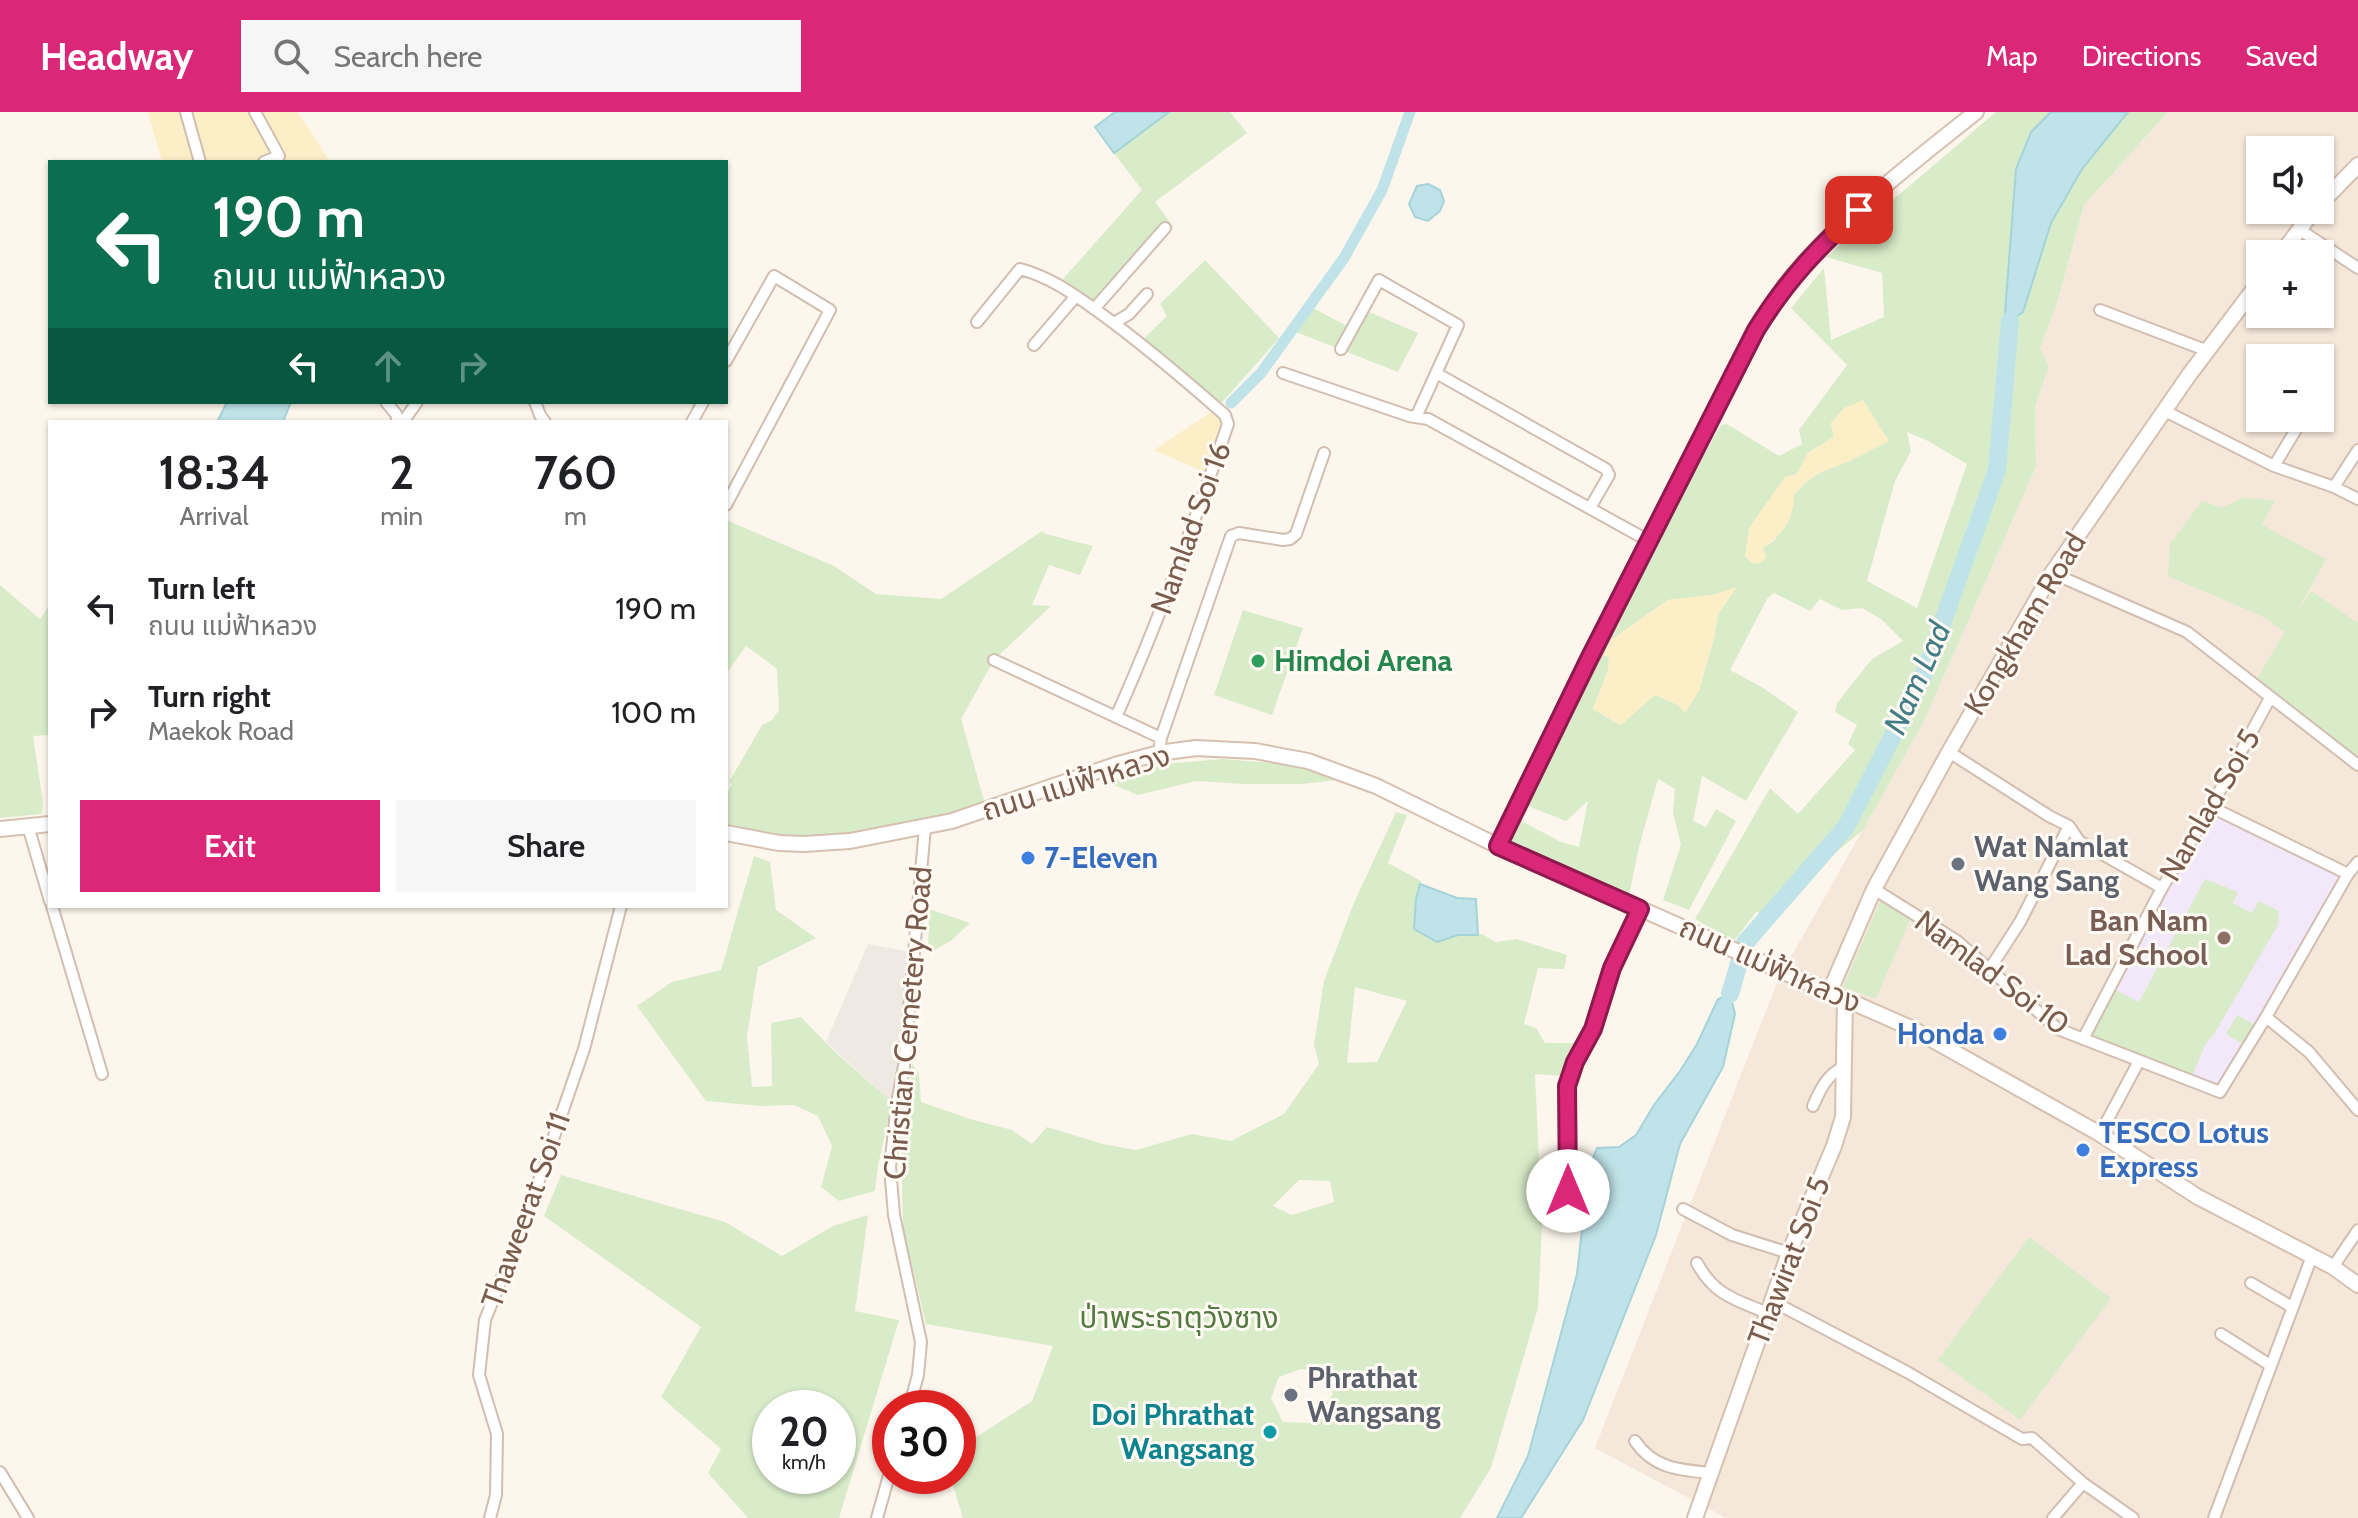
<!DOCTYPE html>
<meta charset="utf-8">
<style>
:root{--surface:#fff;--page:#f6f6f6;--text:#202124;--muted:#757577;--accent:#db2777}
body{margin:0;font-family:Cabin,"Noto Sans Thai",sans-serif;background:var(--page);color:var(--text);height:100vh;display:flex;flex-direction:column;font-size:30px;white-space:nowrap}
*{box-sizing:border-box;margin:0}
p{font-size:26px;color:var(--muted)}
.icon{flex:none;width:44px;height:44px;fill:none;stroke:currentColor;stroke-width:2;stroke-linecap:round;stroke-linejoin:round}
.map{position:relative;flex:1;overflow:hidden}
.drawer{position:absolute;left:48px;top:308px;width:680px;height:488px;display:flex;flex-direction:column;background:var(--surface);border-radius:0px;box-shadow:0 2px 6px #0004}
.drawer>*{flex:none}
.guide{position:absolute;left:48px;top:48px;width:680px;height:244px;border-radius:0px;box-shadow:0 2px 6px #0004;background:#0b6e4f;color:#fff;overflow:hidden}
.controls{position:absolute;left:2246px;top:24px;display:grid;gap:16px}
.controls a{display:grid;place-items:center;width:88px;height:88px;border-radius:0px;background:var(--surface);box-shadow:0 2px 6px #0004;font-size:40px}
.speed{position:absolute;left:752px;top:1278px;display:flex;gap:16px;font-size:40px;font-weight:700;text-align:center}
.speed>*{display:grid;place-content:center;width:104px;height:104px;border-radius:50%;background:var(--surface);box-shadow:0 2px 6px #0004;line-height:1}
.speed small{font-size:20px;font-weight:400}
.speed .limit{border:12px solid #d22;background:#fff;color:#111}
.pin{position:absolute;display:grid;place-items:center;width:68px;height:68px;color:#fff;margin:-34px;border-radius:16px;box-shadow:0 4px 12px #0006}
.me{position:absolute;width:88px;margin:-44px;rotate:0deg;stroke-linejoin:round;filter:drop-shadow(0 0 6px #0008)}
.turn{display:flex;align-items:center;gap:28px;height:168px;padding:0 32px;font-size:36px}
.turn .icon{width:104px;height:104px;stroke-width:2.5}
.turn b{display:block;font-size:56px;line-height:68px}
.lanes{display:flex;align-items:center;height:76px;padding:0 32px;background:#0003;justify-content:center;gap:40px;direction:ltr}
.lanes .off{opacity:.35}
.eta{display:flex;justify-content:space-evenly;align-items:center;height:136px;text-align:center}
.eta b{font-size:48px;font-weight:600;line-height:56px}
.action{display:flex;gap:16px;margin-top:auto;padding:16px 32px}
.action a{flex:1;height:92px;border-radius:0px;background:var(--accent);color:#fff;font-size:32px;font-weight:600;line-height:92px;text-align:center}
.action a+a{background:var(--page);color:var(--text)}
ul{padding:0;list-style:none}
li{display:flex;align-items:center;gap:24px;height:104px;padding:0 32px}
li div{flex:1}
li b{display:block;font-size:30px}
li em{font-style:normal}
header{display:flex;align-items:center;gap:48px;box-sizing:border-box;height:112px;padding:0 40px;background:var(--accent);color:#fff}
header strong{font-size:38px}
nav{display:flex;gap:44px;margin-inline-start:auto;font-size:28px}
.search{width:560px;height:72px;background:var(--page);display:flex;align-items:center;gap:20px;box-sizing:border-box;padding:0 28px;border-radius:0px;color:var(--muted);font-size:30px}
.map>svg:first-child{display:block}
.residential{fill:#f5e8da;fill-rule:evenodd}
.industrial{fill:#efe9e4}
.education{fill:#f3e8fa}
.green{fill:#d8ecc9;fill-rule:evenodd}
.sand{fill:#fcefc7}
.water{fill:#bfe3e8;stroke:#a5d3da;stroke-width:2}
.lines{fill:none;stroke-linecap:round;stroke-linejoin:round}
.canal{stroke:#bfe3e8;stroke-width:11}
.river{stroke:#bfe3e8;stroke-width:18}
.street-casing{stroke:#d1beb0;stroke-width:14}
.secondary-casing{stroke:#d6c0b0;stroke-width:18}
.street{stroke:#fff;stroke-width:10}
.secondary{stroke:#fff;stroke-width:14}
.route-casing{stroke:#8e194d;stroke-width:20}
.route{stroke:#db2777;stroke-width:14}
.leisure-dot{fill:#2e9e5b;stroke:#fffaf3;stroke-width:3}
.shop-dot{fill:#3f7fe0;stroke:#fffaf3;stroke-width:3}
.worship-dot{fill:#6b7280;stroke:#fffaf3;stroke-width:3}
.education-dot{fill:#8d6e63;stroke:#fffaf3;stroke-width:3}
.culture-dot{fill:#0f9aa8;stroke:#fffaf3;stroke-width:3}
.labels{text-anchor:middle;stroke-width:6;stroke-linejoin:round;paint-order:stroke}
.street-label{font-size:30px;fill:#7a5c4d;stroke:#fffaf3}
.leisure-label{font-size:30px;font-weight:bold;fill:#27864d;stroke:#fffaf3;text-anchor:start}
.worship-label{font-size:30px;font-weight:bold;fill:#5b616d;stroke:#fffaf3;text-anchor:start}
.shop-label{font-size:30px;font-weight:bold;fill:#366cbe;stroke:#fffaf3;text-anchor:start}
.education-label{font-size:30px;font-weight:bold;fill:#785e54;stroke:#fffaf3;text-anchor:end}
.park-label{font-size:30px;fill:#537a41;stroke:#fffaf3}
.culture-label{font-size:30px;font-weight:bold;fill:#0d838f;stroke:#fffaf3;text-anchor:end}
.water-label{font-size:32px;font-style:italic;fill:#437c86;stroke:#fffaf3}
</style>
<header>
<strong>Headway</strong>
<div class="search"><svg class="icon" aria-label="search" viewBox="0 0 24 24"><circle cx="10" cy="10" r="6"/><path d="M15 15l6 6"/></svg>Search here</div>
<nav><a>Map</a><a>Directions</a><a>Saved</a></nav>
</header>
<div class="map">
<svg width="2358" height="1406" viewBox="0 0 2358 1406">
<rect width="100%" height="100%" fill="#fdf6ec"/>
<!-- residential -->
<path class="residential" d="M2168,0h190v1406h-632l-131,-70 183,-468 146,-259 112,-254 -1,-60 14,-41 -9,-18 17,-45 27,-98zM2260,38h60v60h-60zM2260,142h60v60h-60zM2260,246h60v60h-60z"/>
<!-- industrial -->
<path class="industrial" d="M868,832l43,8 -11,110 -8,40 -66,-60z"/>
<!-- education -->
<path class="education" d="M2211,695l137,67 -128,218 -137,-53z"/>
<!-- green -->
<path class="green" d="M1169,0h61l17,21 -92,69 18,24 -38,33 -38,47 -34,-27 79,-89 -28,-37z
M1996,0h55l-20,20 -15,37 -11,156 18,-13 28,-89 31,-55 46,-56h40l-84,93 -27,98 -17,45 9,18 -14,41 1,60 -112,254 -61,109 -51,42 -42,51 -13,-12 -23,30 -39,-22 75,-131 28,26 57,-64 -7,-6 9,-19 -22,-13 2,-9 35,-44 31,-18 -22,-22 -19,-11 -20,2 -22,-11 -10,12 -36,-18 -7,6 -37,71 30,16 38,26 -52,89 -44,-25 -9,45 13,6 10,-18 20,12 -47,89 -26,-10 18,-55 -8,-32 2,-24 -17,-10 -19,68 -10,49 -111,-45 -9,-12 12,-18 40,21 18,5 9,-46 -22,20 -38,-15 75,-151 6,2 -1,14 -15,38 27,16 35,-31 23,11 21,-14 15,-54 4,-23 18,-26 -23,7 -45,5 -57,40 74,-152 36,-63 6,-1 52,32 23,-12 -3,-14 48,-65 -56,-57 33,-40 7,72 53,-23 -2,-44 -56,-16zM1864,288l-12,60 -36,13 -12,10 -10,12 -19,45 -12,8 -5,16 -7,-2 -6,-6 52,-82 11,-21 26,-16 -3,-14 13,-14zM1907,320l21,9 39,23 -50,144 -50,-27 28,-100 16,-30z
M1205,148l74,78 -62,70 -77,-66 27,-26 -7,-12z
M1309,194l46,24 12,-19 51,22 -20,39 -107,-42z
M2242,386l33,2 -13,25 64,34 -29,52 14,-20 47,32v136l-102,-79 29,-48 -25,-17 -92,-39 2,-32 32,-43 20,7z
M726,408l108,46 42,28 65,5 101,-68 4,3 47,12 -13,29 -31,-10 -17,40 19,1 -57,54 -33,59 24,85 -102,25 -78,10 -79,-8v-36l6,-11 -3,-2 33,-57 10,-5 7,-10 -2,-41 -31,-23 -20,28z
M0,473l40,34 10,-15v131l-17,1 10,66 -1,12 -42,4z
M1243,498l60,18 -31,87 -58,-20z
M1223,647l72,6 42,15 -35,4h-57l-49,-3 -58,14 -31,-13 56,-18z
M1396,700l11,3 -19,48 33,18 -5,18 21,42 21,-6 24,-1 14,8 21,-3 50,16 -3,14 -26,-1 -14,56 12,4 9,15h34l-9,27 -5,6 -30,-2 7,152 -4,82 -47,160 -31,50h-497l-13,-42h8v-27l74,-48 21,-55 -127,-22 -23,-95 -2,-91 11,-75 7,11 2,28 49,17 42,11 20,14 15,-17 56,17 33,6 56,-16 39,7 53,-27 35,-50 -5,-20 10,-63 29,-76zM1355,875l52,14 -30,61 -30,1zM1299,1068l31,1 4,21 -42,13 -19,-9zM1301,1257l20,2 12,23 -22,29 -28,-1 -12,-24 8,-21z
M754,744l16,6 6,48 40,28 -58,29 -11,69 5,51 20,-1 -1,-63 30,-6 33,34 58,51 -14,64 -3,25 -36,10 -18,-14 11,-41 -14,-30 -24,-11 -34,1 -54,-5 -69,-95 35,-24 49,-12z
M2205,767l33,13 -5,11 19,10 7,-12 20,10 -1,14 -65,111 -7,7 -16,38 -107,-42 27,-52 29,15z
M1881,788l32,13 -37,86 -33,-12z
M929,797l41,14 -18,17 -24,14z
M2237,903l18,10 -11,20 -18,-11z
M561,1063l164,47 57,34 51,-30 35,-11 -13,96 44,9 -60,198h-91l-40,-45 13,-24 -60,-52 40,-70 -157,-111zM770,1296h68v68h-68z
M2029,1125l82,61 -91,122 -82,-60z"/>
<!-- sand -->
<path class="sand" d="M148,0h150l32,50h-168z
M1863,288l26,41c-12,6 -23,12 -35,18 -27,12 -40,12 -60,36 0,25 -11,39 -31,53l4,10 -9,6 -7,-2 -6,-6 4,-28 36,-51 12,-3 11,-21 26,-16 -3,-14 13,-15z
M1217,296l8,7 -14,60 -57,-25z
M1737,475l-19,27 -4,23 -15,54 -14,22 -7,-8 -23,-10 -34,30 -28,-16 15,-38 1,-14 -6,-2 8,-15 57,-40 45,-5z"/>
<!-- water -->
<path class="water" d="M1115,0h54l-55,41 -19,-26z
M2051,0h77l-46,57 -31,54 -28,89 -19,14 12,-157 15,-37z
M1428,72l12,6 4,11 -4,10 -12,10 -13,-4 -6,-13 8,-18z
M227,290h64l-8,20h-66z
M1420,772l37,14 19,1 2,36h-20l-21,7 -23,-13 2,-30z
M1730,882l5,20 -12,53 -43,77 -24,91 -73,185 -62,98h-24l31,-62 49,-182 12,-106 8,-20 22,-1 17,-12 18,-30 26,-34 17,-27 21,-45z"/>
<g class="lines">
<!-- canal -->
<path class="canal" d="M1231,291l30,-30 83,-115 38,-68 28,-78"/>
<!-- river -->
<path class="river" d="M1730,882l15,-51 101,-116 77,-150 74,-207 13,-149"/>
<!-- street casing -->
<g class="street-casing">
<path id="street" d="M186,0l14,50
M255,0l24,44 -15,6
M2300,118l58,38
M1094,197l71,-81
M2100,198l108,41
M977,210l43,-53c30,8 52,24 76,41 43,31 82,64 121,98l8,7 3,9c-34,100 -69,197 -112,293
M1114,211l15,-9 18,-20
M1034,233l42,-49
M1341,237l38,-69 79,45 -41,90
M726,249l48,-85 56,34 -104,195
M1283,261l126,43 19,3 221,122
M1436,261l170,96 3,6 -19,33
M2320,276l3,-4
M386,290l10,12 2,8
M535,290l5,13 5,7
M2165,299l109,55 60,21 24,12
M403,310l14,-20
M692,310l11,-20
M2274,354l29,-48
M2334,375l24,-37
M2052,461l135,59 171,133
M994,548l167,78
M1949,640l100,64 20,10 10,15 83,47
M1159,641l2,-15 70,-202 8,-3 44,7 7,-1 6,-5 28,-81
M2211,695l137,67
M28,714l22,75
M1874,777l83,52 101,88 162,63 46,-75 82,-143 10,-12
M52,794l50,168
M1989,858l31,-48 49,-96
M2266,905l43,35 49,58
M2083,927l79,-151 49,-81 59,-109
M1813,994c7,-16 14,-32 31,-39
M2100,1022l39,-73
M1568,1079l-1,-105 8,-24 18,-33 19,-61 28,-59
M1683,1097l49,26 57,18
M1697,1151c18,33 38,36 70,50
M2333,1155l25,-37
M2251,1171l41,24
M1772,1189l135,71 115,67 10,-1 51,45 50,35
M2221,1222l49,31
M909,1296l9,-33 3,-33 -27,-127 -4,-48 7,-64 7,-37 21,-239
M1635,1329c19,28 45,29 76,32
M0,1360l28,46
M490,1406l6,-23 1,-61 -18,-59 6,-55 42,-105 57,-166 37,-143
M877,1406l13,-46
M2053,1406l30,-35
M2214,1406l98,-262"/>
</g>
<!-- secondary casing -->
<g class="secondary-casing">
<path id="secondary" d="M2320,92l38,-39
M2281,142l33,-44
M0,717l50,-5
M726,721l53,10 25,1 46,-3 102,-20 163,-56 44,-12 37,-5 59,3 53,10 68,25 122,60 415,183 187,105 98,63 135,70 25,18
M1498,734l243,-489c18,-32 36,-65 61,-92 49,-55 116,-107 174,-153
M1830,879l44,-102 75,-137 103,-179 137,-198 71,-94
M1695,1406l94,-265 45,-107 9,-29 2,-119"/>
</g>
<!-- street -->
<use href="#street" class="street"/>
<!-- secondary -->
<use href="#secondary" class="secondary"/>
</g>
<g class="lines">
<!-- route casing -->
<g class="route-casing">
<path id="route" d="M1568,1079l-1,-105 8,-24 18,-33 19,-61 28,-59 -142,-63 91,-187 167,-329c31,-50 60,-80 103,-120"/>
</g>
<!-- route -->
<use href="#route" class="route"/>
</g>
<!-- markers -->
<circle class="leisure-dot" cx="1258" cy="549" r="8"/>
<g class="shop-dot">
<circle cx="1028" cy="746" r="8"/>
<circle cx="2000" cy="922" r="8"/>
<circle cx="2083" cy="1038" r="8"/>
</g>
<g class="worship-dot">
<circle cx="1958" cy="752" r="8"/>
<circle cx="1291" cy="1283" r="8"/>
</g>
<circle class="education-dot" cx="2224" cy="826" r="8"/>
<circle class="culture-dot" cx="1270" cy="1320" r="8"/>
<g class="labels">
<!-- street labels -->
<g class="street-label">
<text transform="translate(1191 416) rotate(-70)" y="10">Namlad Soi 16</text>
<text transform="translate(2025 512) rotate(-59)" y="10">Kongkham Road</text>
<text transform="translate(1076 671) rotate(-17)" y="10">ถนน แม่ฟ้าหลวง</text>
<text transform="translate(2210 693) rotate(-60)" y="10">Namlad Soi 5</text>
<text transform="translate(1770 853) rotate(24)" y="10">ถนน แม่ฟ้าหลวง</text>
<text transform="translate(1992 861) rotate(37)" y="10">Namlad Soi 10</text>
<text transform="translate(908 911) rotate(-85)" y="10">Christian Cemetery Road</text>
<text transform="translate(526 1098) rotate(-70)" y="10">Thaweerat Soi 11</text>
<text transform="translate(1789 1149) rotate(-69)" y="10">Thawirat Soi 5</text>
</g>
<!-- leisure labels -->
<g class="leisure-label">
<text x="1274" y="559">Himdoi Arena</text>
</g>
<!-- worship labels -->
<g class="worship-label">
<text x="1974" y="745">Wat Namlat<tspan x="1974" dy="34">Wang Sang</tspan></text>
<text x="1307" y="1276">Phrathat<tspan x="1307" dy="34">Wangsang</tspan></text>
</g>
<!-- shop labels -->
<g class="shop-label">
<text x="1044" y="756">7-Eleven</text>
<text x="1984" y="932" text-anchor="end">Honda</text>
<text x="2099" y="1031">TESCO Lotus<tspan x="2099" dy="34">Express</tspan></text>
</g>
<!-- education labels -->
<g class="education-label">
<text x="2208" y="819">Ban Nam<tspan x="2208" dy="34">Lad School</tspan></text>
</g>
<!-- park labels -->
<g class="park-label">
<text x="1179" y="1216">ป่าพระธาตุวังซาง</text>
</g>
<!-- culture labels -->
<g class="culture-label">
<text x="1254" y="1313">Doi Phrathat<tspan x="1254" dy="34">Wangsang</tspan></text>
</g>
<!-- water labels -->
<g class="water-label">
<text transform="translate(1917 566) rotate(-66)" y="11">Nam Lad</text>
</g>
</g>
</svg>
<div class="controls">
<a><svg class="icon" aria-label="sound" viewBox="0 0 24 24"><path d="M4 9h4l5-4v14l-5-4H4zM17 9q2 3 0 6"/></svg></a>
<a>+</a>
<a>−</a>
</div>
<div class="speed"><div>20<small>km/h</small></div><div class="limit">30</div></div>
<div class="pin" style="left:1859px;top:98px;background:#d93025"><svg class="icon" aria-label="arrive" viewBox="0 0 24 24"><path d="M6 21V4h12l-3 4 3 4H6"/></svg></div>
<svg class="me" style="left:1568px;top:1079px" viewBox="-20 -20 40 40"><circle r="19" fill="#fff"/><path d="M0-13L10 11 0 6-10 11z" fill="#db2777"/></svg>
<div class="guide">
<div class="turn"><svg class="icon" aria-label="left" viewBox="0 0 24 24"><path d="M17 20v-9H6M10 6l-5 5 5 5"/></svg><div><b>190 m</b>ถนน แม่ฟ้าหลวง</div></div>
<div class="lanes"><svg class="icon" aria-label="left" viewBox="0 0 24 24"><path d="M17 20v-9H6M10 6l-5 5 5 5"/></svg><svg class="icon off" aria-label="ahead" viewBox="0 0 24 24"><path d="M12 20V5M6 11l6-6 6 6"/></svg><svg class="icon off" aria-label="right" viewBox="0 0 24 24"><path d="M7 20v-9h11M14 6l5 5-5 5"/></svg></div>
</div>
<section class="drawer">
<div class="eta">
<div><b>18:34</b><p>Arrival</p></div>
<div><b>2</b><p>min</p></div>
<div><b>760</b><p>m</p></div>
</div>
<ul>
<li><svg class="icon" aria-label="left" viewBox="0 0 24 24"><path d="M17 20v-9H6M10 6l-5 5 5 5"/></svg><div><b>Turn left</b><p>ถนน แม่ฟ้าหลวง</p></div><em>190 m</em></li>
<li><svg class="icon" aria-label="right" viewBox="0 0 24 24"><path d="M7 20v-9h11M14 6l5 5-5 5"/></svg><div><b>Turn right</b><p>Maekok Road</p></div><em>100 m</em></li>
</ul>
<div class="action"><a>Exit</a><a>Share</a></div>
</section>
</div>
